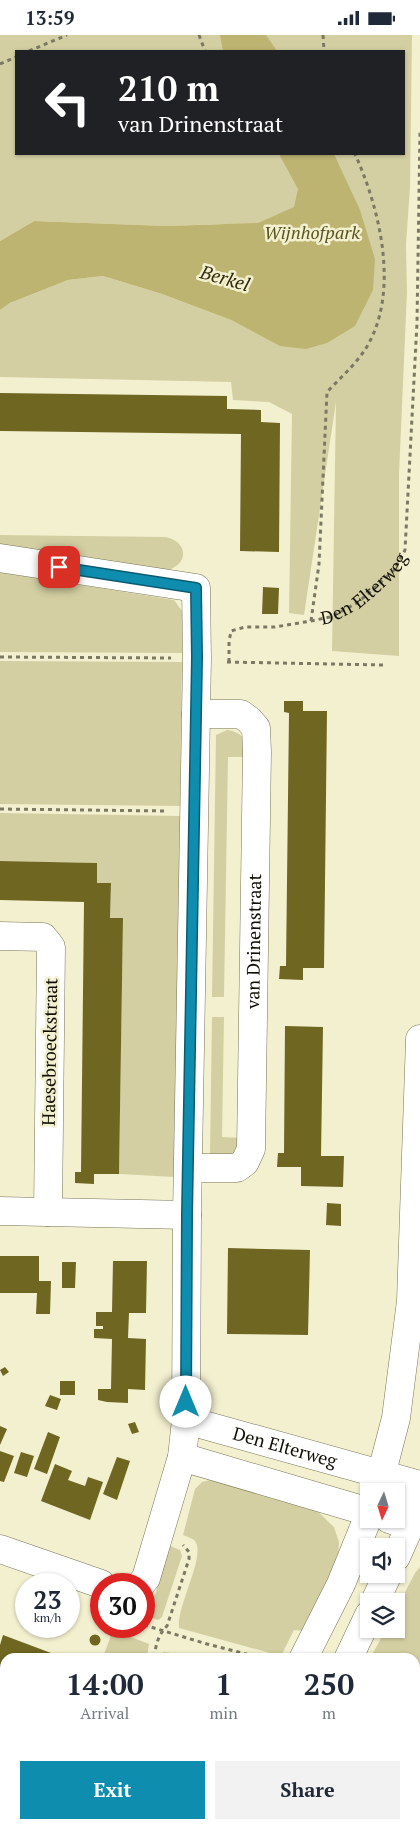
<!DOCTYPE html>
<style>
:root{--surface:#fff;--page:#f2f2f3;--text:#1f2937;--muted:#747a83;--accent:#0f8dae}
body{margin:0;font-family:"PT Serif",serif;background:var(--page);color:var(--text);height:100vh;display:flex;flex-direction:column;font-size:19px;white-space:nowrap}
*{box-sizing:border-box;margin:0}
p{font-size:16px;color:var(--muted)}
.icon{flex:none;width:28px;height:28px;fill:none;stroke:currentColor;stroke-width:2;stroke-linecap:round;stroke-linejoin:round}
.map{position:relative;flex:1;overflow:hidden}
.details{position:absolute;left:0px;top:1618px;width:420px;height:176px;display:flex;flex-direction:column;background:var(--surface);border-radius:15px 15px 0 0;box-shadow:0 1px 4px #0004}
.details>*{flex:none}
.hud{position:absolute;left:15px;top:15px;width:390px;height:105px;border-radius:0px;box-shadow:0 1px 4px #0004;background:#202124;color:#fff;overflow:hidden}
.needle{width:32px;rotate:184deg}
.controls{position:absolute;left:360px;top:1448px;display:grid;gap:10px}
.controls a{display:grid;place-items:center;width:45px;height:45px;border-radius:0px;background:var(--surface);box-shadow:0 1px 4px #0004;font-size:25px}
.speed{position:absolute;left:15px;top:1538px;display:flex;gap:10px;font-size:25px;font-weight:700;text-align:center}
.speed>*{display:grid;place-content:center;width:65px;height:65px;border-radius:50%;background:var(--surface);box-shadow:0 1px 4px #0004;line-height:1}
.speed small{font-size:12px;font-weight:400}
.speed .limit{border:8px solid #d22;background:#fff;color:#111}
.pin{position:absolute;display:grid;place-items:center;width:42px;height:42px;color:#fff;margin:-21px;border-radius:10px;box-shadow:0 2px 8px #0006}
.me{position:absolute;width:55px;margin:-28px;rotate:0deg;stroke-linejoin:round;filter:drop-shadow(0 0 4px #0008)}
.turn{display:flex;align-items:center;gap:18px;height:105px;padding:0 20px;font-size:22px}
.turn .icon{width:65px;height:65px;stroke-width:2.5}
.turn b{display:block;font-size:35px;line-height:42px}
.eta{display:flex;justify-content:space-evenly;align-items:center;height:85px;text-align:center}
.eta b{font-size:30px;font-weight:800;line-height:35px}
.primary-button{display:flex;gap:10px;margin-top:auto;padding:10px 20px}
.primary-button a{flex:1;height:58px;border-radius:0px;background:var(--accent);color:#fff;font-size:20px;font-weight:800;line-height:58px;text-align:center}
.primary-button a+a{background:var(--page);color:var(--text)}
.status{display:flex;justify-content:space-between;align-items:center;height:35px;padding:0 25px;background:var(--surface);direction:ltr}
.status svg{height:14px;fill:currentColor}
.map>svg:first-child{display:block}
.green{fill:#d4cfa2;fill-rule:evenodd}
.water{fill:#bdb471}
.building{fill:#6f6622}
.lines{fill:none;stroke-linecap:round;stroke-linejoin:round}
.minor-casing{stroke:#787558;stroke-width:29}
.secondary-casing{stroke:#787558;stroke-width:29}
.primary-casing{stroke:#787558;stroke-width:29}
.path{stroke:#7b7964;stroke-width:3;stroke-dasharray:4 4;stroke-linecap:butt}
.minor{stroke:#fff;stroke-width:28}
.secondary{stroke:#fff;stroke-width:28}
.primary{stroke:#fff;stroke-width:28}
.route-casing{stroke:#0a5c71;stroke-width:12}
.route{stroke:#0f8dae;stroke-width:9}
.labels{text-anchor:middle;stroke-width:5;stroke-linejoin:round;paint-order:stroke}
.park-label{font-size:18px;font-style:italic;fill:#595320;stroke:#f3f0d0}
.street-label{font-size:18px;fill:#110f05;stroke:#f3f0d0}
.water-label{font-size:19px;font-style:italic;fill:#312d0e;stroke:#f3f0d0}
</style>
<div class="status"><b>13:59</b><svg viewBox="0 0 49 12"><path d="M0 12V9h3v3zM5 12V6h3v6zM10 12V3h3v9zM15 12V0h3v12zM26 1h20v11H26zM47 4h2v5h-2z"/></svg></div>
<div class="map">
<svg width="420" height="1793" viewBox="0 0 420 1793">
<rect width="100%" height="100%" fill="#f3f0d0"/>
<!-- green -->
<path class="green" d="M0,0h412l-2,153 -4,56 1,48 -8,182v182l-67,-5 4,-249 -32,213 -15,-2 3,-199 -23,-12 -36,-2 -2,-18 -231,-5v-67l10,-7 58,-23 35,-4 59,18 69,26 50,26 -59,-122 -56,2 -132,-5 -34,20zM16,16h388v103h-388z
M0,500l166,2c22,5 23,27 2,33l-168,-26z
M0,537l174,28 8,11v42l-182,-1z
M0,626l182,1 -2,144 -180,-2z
M227,695c18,3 19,11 21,27h-20l-4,240h-12l4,-262z
M0,778l180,3 -6,361 -55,-3 4,-256h-13l1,-34 -14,-1v-20l-97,-2z
M212,982h12l-2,120 20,1 -6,15 -6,5 -20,-4z
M215,1444l100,30 19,18 5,15 -1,16 -34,73 -10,-1 -13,26 -102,-28c-3,-22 29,-75 15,-88 -3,-2 -8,-4 -11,-5l12,-46 7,-7z
M170,1511l10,4 2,6 -20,61 -4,3 -14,-5v-12l11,-8z
M420,1532v126l-5,-2v-34h-29l-13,-4 13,-24h10v-20l19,-36z
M113,1595l36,14 -2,13h-44z
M163,1617l36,5h-36z
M415,1681l5,1v92l-5,3z
M32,1789h48l-3,4h-47z
M93,1789h100l-3,4h-99z
M278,1789h122l-5,4h-121z"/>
<!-- water -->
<path class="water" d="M220,0h46l11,16h-54z
M279,119h55l26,56 15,49 -2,31 -18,36 -28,17 -21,6 -26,-3 -49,-26 -69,-26 -59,-18 -35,4 -58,23 -10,7v-69l34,-20 132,5 92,-3 36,-16 4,-18z
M420,1774v19h-25l5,-4h15v-12z"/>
<!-- building -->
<path class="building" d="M0,358l227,3v13l34,1v12l19,1 -1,129 -39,-1 1,-117 -241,-3z
M263,552l16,1 -1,26h-16z
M284,666h19v10h24l-3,257h-21v12l-24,-1 1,-13h6l3,-253 -5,-1z
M0,826l97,2v20h14l-1,35h13l-4,256h-25v10l-19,-1v-11h6l3,-270 -84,-2z
M285,991l38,1 -2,129h23l-1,31 -42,-1v-19h-24l1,-14h6z
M327,1168l14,1v22l-15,-1z
M228,1213l82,2 -2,85 -81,-1z
M0,1221h39v25h12l-1,33h-14l1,-21h-37z
M113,1226h34l-1,52h-17l-1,25 18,1 -1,51 -17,-1v14l-21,-1 -9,-2v-11h13l1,-50 -18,-1v-9h9v-3h-7v-14h16z
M62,1227h14l-1,26h-13z
M5,1332l4,5 -6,4 -3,-6z
M60,1346h15v14h-15z
M50,1360l11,4 -4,11 -12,-4z
M135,1387l4,10 -7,2 -4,-10z
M0,1391l7,3 -7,16z
M48,1397l12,5 -13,37 -13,-5z
M0,1416l14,5 -10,26 -4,-1z
M21,1417l13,4 -7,21 -13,-4z
M117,1422l13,4 -13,39 -14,-6z
M55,1429l17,7 -4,9 17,6 3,-9 15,5 -13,38 -49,-19z
M89.5 1605a5.5 5.5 0 1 1 11 0a5.5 5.5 0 1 1-11 0Z
M3,1600l48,18 -1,1 8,3h-53v22l-1,2 -4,-1v-35z
M0,1736l5,2v46l-5,-2z"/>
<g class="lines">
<!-- minor casing -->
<g class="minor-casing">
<g id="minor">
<path d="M0,523l196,30 1,70 -10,557 -1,205"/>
<path d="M0,901l43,1 8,10 -3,265"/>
<path id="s2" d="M189,1133h48l8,-6 6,-13 6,-397 -1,-24 -7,-8 -8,-6h-45"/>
<path d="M0,1176l187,4"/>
<path d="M0,1677l5,2"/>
</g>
</g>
<!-- secondary casing -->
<g class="secondary-casing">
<g id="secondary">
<path d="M182,1422l187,55"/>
<path d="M389,1484l21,7"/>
<path d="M0,1514l101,35"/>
<path id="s3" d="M141,1549l5,-6 36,-121 4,-37 234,65"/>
</g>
</g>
<!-- primary casing -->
<g class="primary-casing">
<path id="primary" d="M377,1456l19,-73 15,-117 9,-262
M396,1522l14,-31 10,-33
M375,1566l13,-27
M304,1622l37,-73 28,-69
M349,1622l20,-42
M204,1793l2,-4
M245,1793l4,-4"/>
</g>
<!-- path -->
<g class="path">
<path d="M199,0l6,16"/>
<path d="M323,0l1,16"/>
<path d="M29,16l38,-16"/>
<path d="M0,29l16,-7"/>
<path d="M311,586l8,-57 8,-172c16,-17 34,-32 44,-53 27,-55 8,-132 -16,-185"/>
<path d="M0,622l171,1"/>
<path d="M227,627l156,3"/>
<path id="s1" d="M229,627v-20l2,-11 14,-4h30l36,-6 19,-4 27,-14 13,-11 24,-22 11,-20 12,-227 3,-192"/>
<path d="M0,774l167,2"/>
<path d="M144,1590l63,19 51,13"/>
<path d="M154,1622c2,-12 4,-22 13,-31l22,-67v-7l-6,-7"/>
<path d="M415,1663l5,1"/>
<path d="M415,1753l5,-4"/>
<path d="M83,1793l3,-4"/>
<path d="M374,1793l3,-4"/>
</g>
<!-- minor -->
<use href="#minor" class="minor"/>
<!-- secondary -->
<use href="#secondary" class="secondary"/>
<!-- primary -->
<use href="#primary" class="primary"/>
</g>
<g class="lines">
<!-- route casing -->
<g class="route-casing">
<path id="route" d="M59,532l137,21 1,70 -10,557 -1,187"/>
</g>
<!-- route -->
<use href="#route" class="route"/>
</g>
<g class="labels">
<!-- park labels -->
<g class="park-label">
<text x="312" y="204">Wijnhofpark</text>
</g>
<!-- street labels -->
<g class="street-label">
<text dy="6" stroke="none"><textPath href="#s1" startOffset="176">Den Elterweg</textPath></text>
<text dy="6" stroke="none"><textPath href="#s2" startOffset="280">van Drinenstraat</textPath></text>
<text transform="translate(50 1017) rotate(-89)" y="6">Haesebroeckstraat</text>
<text dy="6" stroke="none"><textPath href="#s3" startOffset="274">Den Elterweg</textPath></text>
</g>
<!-- water labels -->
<g class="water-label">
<text transform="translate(225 243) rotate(16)" y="7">Berkel</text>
</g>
</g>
</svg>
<div class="controls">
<a><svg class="needle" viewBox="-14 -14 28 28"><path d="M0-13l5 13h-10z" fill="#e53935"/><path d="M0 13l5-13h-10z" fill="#747a83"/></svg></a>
<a><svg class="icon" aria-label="sound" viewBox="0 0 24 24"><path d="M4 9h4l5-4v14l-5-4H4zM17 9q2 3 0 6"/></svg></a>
<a><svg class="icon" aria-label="layers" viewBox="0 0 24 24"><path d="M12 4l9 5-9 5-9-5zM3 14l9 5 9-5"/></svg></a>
</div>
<div class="speed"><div>23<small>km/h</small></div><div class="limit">30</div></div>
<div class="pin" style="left:59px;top:532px;background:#d93025"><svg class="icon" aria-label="arrive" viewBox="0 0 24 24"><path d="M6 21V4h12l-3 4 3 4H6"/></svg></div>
<svg class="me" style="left:186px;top:1367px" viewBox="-20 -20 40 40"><circle r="19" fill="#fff"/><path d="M0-13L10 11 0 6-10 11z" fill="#0f8dae"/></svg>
<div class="hud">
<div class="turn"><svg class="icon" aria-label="left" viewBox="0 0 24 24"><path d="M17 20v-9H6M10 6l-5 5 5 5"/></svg><div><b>210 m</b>van Drinenstraat</div></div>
</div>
<section class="details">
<div class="eta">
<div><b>14:00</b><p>Arrival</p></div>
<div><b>1</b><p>min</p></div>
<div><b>250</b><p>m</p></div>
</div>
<div class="primary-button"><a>Exit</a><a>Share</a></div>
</section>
</div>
